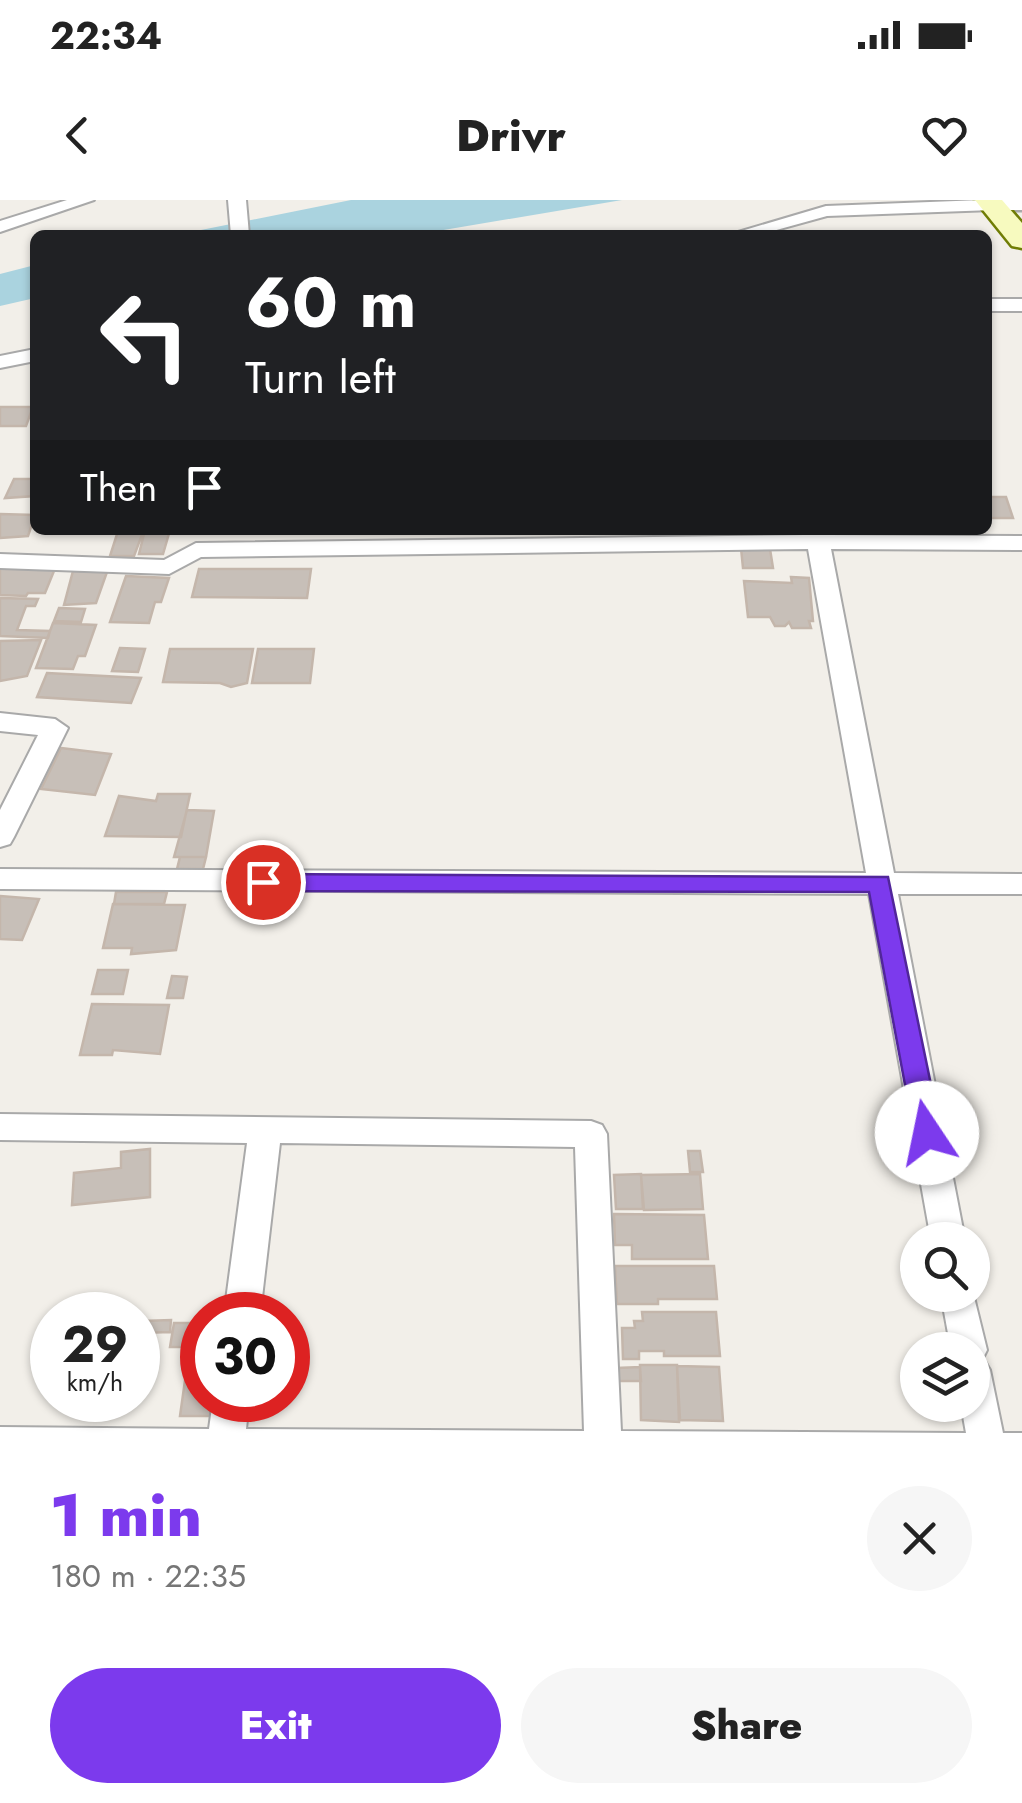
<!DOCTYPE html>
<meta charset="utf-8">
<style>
:root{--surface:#fff;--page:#f6f6f6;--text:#222;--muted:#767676;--accent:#7c3aed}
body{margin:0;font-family:Jost,sans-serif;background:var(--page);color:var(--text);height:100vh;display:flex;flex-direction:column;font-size:38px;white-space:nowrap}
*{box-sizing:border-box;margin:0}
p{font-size:32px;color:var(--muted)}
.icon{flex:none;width:55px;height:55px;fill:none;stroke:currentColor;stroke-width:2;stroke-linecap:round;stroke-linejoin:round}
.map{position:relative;height:1253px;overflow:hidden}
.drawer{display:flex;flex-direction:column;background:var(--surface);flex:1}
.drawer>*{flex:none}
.banner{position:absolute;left:30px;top:30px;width:962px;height:305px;border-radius:15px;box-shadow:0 2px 8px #0004;background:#202124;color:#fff;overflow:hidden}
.controls{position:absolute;left:900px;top:1022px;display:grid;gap:20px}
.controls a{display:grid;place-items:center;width:90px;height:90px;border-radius:50%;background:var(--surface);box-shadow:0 2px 8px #0004;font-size:50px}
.speed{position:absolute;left:30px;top:1092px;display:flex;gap:20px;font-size:50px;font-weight:700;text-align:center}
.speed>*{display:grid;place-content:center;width:130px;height:130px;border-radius:50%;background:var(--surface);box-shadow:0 2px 8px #0004;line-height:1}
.speed small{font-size:25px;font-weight:400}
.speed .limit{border:15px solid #d22;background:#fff;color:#111}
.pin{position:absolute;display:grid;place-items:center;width:85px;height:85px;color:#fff;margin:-42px;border:5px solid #fff;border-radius:50%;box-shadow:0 2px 10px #0007}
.me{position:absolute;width:110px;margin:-55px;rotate:349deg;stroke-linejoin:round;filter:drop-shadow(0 0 8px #0008)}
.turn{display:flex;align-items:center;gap:35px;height:210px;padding:0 50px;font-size:45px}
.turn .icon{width:130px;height:130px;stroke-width:2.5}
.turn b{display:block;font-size:70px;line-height:85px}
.then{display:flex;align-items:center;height:95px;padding:0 50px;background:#0003;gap:20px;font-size:38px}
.round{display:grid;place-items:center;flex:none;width:105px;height:105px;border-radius:52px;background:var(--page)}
.summary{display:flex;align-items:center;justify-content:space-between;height:170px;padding:0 50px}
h1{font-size:60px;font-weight:800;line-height:75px;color:var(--accent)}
.button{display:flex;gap:20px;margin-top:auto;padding:20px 50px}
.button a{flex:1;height:115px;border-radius:60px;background:var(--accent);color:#fff;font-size:40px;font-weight:800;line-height:115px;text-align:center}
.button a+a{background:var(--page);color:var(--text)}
.status{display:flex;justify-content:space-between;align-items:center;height:70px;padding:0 50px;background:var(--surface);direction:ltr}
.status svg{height:28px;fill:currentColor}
header{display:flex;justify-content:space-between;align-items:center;height:130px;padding:0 50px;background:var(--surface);font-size:45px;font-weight:800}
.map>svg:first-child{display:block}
.water{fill:#aad3df}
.building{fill:#c7bfb8;stroke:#c4b6ab;stroke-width:2.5}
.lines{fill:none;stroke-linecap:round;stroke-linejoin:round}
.minor-casing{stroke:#a9a9a9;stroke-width:4}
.tertiary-casing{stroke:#a9a9a9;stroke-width:5}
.secondary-casing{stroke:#707d05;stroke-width:5}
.minor{fill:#fff;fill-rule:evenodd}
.tertiary{fill:#fff;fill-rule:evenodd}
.secondary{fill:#f7fabf;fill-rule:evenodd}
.route{fill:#7c3aed;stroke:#51269a;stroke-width:2.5}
</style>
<div class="status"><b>22:34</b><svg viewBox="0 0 49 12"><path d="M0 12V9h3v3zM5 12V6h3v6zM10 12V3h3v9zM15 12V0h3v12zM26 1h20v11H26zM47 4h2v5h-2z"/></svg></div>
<header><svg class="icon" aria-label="back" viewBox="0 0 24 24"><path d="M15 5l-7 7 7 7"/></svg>Drivr<svg class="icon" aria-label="heart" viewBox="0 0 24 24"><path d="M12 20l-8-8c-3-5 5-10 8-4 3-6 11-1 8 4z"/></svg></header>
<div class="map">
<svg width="1022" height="1253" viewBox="0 0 1022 1253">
<rect width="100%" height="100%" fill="#f2efe9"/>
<!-- water -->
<path class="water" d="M351,0h271l-208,35h-238z
M35,65v33l-35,8v-32z"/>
<!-- building -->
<path class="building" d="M0,207h33l-7,19h-26z
M14,279h21v17l-30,2z
M988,297h18l7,21h-25z
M0,314l35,1 -7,21 -28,2z
M145,330h25l-7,24h-24z
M118,331l25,1 -9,24h-24z
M741,348l29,1 3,19h-30z
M0,366h56l-11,27h-17l-2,3 -26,-1z
M199,369h112l-4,29 -115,-1z
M73,371l34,1 -11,31 -32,2z
M126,376l43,2 -8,24h-6l-6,21 -39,-1z
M791,377l18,1 4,43h-4l2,7h-19l-3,-6 -4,4h-10l-5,-9h-22l-4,-36 48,2z
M0,398l38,1 -3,7h-9l-9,24 33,1 -2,7 -48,-2z
M59,408l26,1 -4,13 -27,-1z
M53,423l43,2 -11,31h-7l-5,13 -37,-1z
M41,440l-14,36 -27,5v-40z
M120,448l25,1 -7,23 -26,-1z
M170,449h83l-6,34 -16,4 -11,-4 -57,-1z
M258,449h56l-4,34h-58z
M47,473l94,5 -10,25 -94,-6z
M61,548l50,6 -16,41 -54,-6z
M158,594h32l-9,43 -76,-1 14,-40 37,5z
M187,610l27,1 -8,46h-32z
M180,657h26l-3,12h-26z
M116,692h51l-3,12h-50z
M0,696l39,3 -17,41 -22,-1z
M113,704l72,1 -9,45 -45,4 1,-6h-29z
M98,770h30l-5,24h-31z
M172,776l15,1 -4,21h-16z
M92,804l77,1 -9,49 -47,-4 -1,5h-32z
M150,949v48l-78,8 2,-32 47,-5v-16z
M688,951h12l3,21h-13z
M641,974l2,35h-27l-2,-34z
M700,974l3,35 -59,1 -3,-35z
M614,1014l90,1 4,44h-76v-14h-17z
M615,1066h99l3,33h-59v5h-41z
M642,1112h74l4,44h-56v-5h-25v8h-16l-1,-31h13l-1,-7h9z
M171,1120l-1,12 -30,1 2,-12z
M174,1123h28v24h-32z
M189,1152h13v48h10l-2,16h-30z
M640,1165h37l2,57 -38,-2z
M677,1166l42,1 4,54 -43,-1z
M640,1167l1,14h-24v-13z"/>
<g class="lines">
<!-- minor casing -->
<g class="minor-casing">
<path id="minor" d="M67,0h27l-94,32v-11z
M228,0h18l3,35h-18z
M982,0l17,1 3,4 -9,5 -166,6 -69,19h-30l98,-29z
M988,99h34v12h-34z
M35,149v12l-35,7v-12z
M805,330h22l1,5 194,1v14l-191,-1 63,324 128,1v20h-124l67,346h-34l-62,-346 -869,-5v-20l866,4 -58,-324 -607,8 -32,17 -169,-6v-14l164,6 32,-17 609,-8z
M0,513l55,6 13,9 -54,109 -4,7 -10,3v-37l38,-75 -38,-4z
M0,914l591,7 11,4 5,9 14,297 345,2 -5,-28h11v-55h-21l-10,-55h31v-6l15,61 -4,8 7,12 13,63h19v20h-1022v-26l209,2 4,-29h36l-3,29 338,2 -9,-284 -295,-4 -20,172h-36l23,-172 -247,-3z"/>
</g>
<!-- tertiary casing -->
<g class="tertiary-casing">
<path id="tertiary" d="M985,0h37v10h-37l-3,-5z"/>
</g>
<!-- secondary casing -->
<g class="secondary-casing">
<path id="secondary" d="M975,0h27l20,23v25l-10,-2z"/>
</g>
<!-- minor -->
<use href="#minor" class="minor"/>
<!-- tertiary -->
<use href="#tertiary" class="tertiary"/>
<!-- secondary -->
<use href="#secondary" class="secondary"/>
</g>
<!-- route -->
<path class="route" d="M263,674l625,3 53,256 -4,8 -10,3 -9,-3 -4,-8 -45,-241 -606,-1 -11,-9z"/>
</svg>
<div class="controls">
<a><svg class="icon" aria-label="search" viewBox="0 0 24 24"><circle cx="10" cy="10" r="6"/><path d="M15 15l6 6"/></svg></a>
<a><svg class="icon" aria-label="layers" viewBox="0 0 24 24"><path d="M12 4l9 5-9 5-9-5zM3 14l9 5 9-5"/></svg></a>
</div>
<div class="speed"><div>29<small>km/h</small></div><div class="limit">30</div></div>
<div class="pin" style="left:263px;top:682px;background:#d93025"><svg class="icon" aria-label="arrive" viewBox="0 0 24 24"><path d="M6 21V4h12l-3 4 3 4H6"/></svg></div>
<svg class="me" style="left:927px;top:933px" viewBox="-20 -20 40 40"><circle r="19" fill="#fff"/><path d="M0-13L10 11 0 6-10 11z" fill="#7c3aed"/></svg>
<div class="banner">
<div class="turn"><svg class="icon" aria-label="left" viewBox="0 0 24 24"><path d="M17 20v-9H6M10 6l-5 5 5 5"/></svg><div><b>60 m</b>Turn left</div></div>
<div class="then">Then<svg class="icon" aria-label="arrive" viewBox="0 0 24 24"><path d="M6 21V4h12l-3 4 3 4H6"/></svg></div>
</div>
</div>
<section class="drawer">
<div class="summary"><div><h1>1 min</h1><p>180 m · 22:35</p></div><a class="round"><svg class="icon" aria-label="close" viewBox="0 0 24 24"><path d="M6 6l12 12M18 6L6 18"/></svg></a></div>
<div class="button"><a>Exit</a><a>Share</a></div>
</section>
